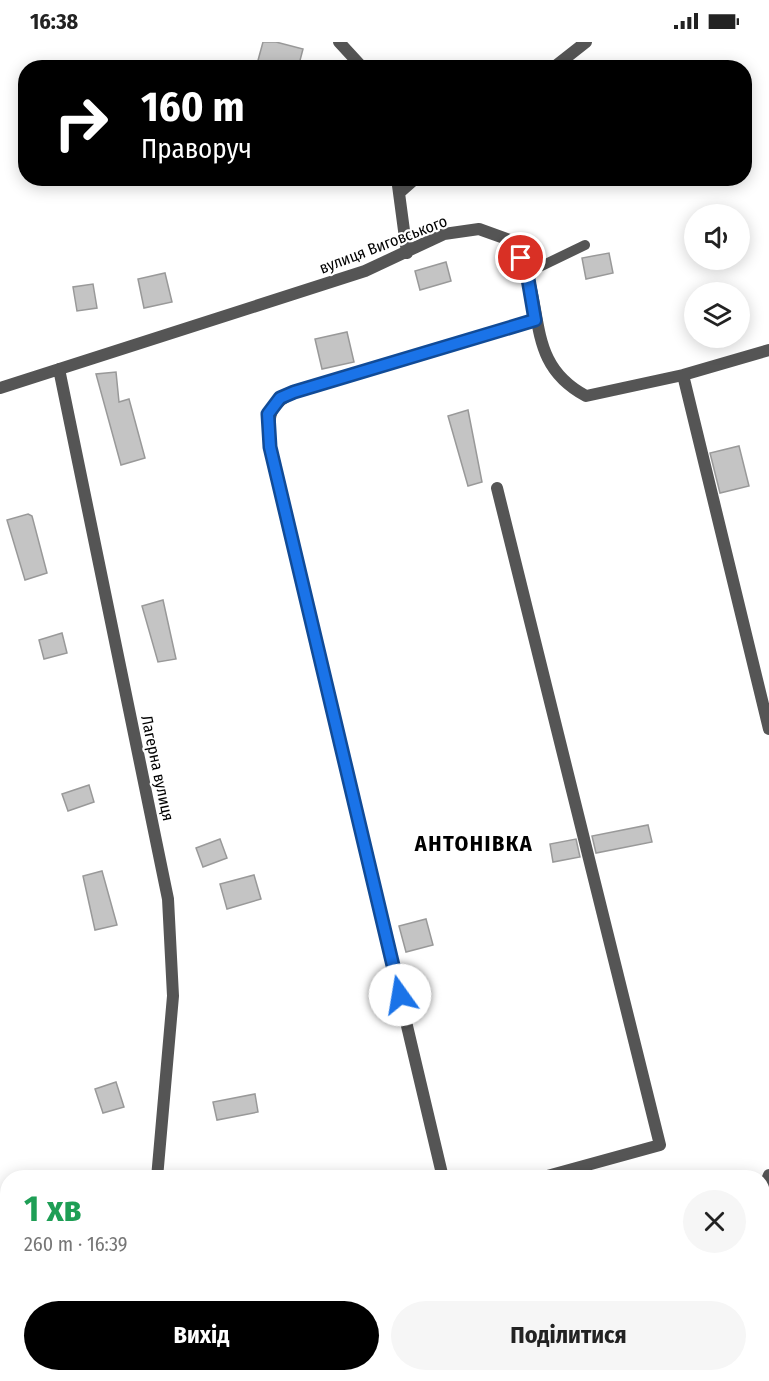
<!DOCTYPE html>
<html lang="uk">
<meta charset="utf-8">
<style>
:root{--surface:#fff;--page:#f6f6f6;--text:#222;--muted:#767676;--accent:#000}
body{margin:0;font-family:"Fira Sans Condensed",sans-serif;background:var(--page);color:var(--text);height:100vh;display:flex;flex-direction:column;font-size:22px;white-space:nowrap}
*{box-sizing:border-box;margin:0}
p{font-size:20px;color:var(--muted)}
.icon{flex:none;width:33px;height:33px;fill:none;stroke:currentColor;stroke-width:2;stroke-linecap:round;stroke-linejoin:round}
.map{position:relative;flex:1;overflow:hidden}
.side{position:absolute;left:0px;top:1128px;width:770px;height:212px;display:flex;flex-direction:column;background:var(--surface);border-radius:24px 24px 0 0;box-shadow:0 3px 15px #0003}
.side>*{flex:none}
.guide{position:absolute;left:18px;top:18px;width:734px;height:126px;border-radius:24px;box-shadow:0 3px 15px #0003;background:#000;color:#fff;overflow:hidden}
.buttons{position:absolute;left:684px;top:162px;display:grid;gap:12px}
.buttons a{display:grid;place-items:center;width:66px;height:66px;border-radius:50%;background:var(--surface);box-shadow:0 3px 15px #0003;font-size:30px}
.pin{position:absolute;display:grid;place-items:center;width:51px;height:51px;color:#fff;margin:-26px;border:3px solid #fff;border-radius:50%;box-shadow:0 2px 6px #0007}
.me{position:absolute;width:66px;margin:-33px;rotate:347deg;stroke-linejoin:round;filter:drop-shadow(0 0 4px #0008)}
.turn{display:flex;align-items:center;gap:21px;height:126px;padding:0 24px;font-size:27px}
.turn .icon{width:78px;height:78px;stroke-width:2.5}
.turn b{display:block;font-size:42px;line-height:51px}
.round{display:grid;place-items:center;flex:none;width:63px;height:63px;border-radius:32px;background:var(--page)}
.summary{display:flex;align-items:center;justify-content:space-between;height:102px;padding:0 24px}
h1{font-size:36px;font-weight:700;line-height:45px;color:#1e9e55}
.primary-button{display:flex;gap:12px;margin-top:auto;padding:12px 24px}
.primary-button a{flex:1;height:69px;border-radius:36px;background:var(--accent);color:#fff;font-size:24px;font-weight:700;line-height:69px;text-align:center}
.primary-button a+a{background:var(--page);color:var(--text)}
.status{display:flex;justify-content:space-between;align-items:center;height:42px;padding:0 30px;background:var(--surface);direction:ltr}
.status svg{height:16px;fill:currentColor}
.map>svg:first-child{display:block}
.building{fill:#c4c4c4;stroke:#999;stroke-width:1.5}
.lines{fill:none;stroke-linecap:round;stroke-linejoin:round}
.lane{stroke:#555;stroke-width:10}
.street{stroke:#555;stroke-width:12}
.route-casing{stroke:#114b97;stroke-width:15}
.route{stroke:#1a73e8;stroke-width:10}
.labels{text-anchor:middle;stroke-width:4.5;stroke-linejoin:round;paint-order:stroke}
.street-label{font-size:16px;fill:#000;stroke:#fff}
.district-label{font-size:22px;font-weight:bold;letter-spacing:1.5px;fill:#000;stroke:#fff}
</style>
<div class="status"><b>16:38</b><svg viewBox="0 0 49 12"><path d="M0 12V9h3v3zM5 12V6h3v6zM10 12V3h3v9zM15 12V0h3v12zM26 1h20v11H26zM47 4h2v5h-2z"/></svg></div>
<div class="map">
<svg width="769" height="1339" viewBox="0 0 769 1339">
<rect width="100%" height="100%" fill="#fff"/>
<!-- building -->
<path class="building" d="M263,0h13l27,7 -5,19h-27l-14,-4z
M609,211l4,20 -27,6 -4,-21z
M446,220l5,19 -31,9 -5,-19z
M165,231l7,29 -28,6 -6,-29z
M93,242l4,24 -20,3 -4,-24z
M347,290l7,30 -32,7 -7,-30z
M116,330l3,30 10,-3 16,59 -24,7 -25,-91z
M468,368l14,72 -14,4 -20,-70z
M739,404l10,40 -29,7 -10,-40z
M28,472l4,2 15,57 -22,7 -18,-60z
M163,558l13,59 -18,3 -16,-56z
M62,591l5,20 -23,6 -5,-19z
M89,743l5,17 -26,9 -6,-17z
M648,783l4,17 -56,11 -4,-17z
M220,797l7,19 -24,9 -7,-19z
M576,797l4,18 -27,5 -3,-18z
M102,829l15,54 -22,5 -12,-54z
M254,833l7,24 -34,10 -7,-25z
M426,877l7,26 -27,7 -7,-26z
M116,1040l8,25 -21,6 -8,-24z
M255,1052l3,18 -41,8 -4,-18z"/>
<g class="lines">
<!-- lane -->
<path class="lane" d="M527,231l58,-28"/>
<!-- street -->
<path class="street" d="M339,0l24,26
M553,26l33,-26
M397,136l10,75
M399,151l17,-15
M59,327l109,530 5,97 -16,182
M683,333l86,354
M0,346l365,-117 79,-37 35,-5 36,13c4,10 9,20 12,31 15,50 5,94 59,123l97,-21 86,-25
M497,446l163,657 -120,33
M443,1136l-173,-731c-1,-28 -5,-41 24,-55l241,-72
M762,1150l7,-17
M0,1187l8,-3
M160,1332v7
M690,1339l2,-7"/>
</g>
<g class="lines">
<!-- route casing -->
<g class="route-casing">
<path id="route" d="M400,953l-130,-548 -2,-33 12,-16 14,-6 241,-72 -8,-47 -6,-15"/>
</g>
<!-- route -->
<use href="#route" class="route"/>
</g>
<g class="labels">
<!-- street labels -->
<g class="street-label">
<text transform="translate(383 202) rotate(-21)" y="6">вулиця Виговського</text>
<text transform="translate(158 726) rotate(78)" y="6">Лагерна вулиця</text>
</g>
<!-- district labels -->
<g class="district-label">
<text x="474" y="809">АНТОНІВКА</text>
</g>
</g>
</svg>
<div class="buttons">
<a><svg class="icon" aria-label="sound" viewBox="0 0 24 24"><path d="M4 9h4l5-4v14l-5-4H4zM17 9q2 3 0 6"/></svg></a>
<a><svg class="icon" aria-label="layers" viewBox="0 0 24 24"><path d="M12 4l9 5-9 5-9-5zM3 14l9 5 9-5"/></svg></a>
</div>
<div class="pin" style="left:521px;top:216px;background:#d93025"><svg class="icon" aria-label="arrive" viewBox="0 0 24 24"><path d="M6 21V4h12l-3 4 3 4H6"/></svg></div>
<svg class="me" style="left:400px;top:953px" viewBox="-20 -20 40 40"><circle r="19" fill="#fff"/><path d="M0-13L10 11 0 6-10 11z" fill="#1a73e8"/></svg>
<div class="guide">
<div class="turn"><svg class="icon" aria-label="right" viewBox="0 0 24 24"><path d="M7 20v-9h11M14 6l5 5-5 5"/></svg><div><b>160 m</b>Праворуч</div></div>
</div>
<section class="side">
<div class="summary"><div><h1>1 хв</h1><p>260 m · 16:39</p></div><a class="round"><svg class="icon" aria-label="close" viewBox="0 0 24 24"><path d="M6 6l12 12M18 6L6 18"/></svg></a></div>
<div class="primary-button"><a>Вихід</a><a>Поділитися</a></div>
</section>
</div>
